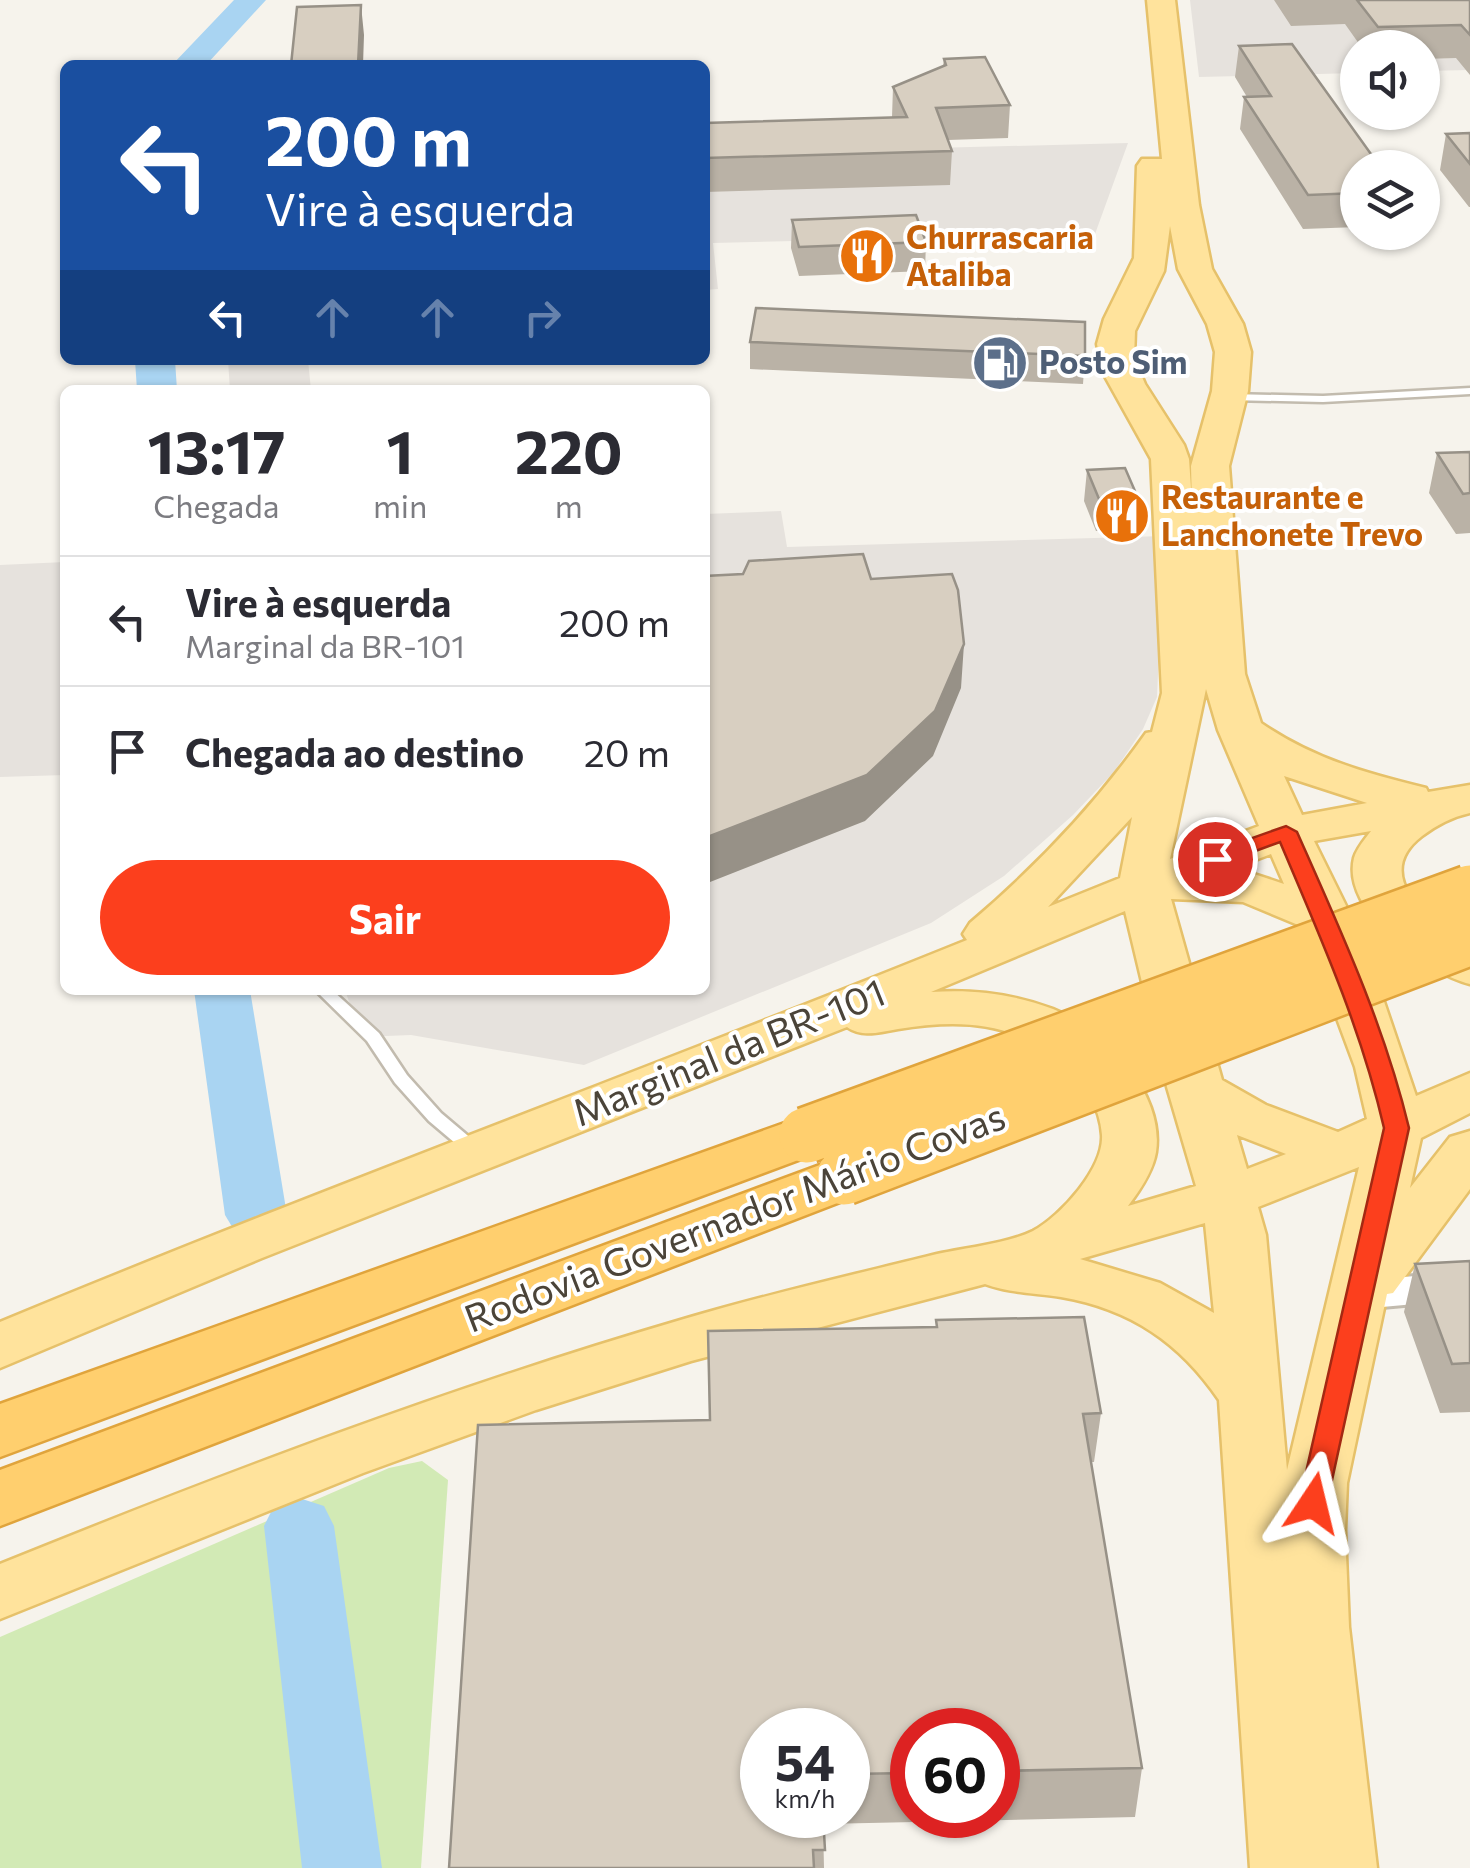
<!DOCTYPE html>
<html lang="pt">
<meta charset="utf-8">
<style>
:root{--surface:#fff;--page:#f7f7f7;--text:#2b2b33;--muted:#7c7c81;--line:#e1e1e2;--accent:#fc3f1d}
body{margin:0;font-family:Commissioner,sans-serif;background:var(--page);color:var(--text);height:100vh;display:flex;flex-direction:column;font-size:38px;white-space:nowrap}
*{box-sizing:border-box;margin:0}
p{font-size:32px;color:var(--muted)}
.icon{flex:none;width:55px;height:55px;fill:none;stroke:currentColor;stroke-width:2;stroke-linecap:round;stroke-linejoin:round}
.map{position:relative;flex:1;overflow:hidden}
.side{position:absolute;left:60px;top:385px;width:650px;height:610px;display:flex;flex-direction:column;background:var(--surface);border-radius:15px;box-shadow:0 2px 8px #0004}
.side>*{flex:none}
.banner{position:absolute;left:60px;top:60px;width:650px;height:305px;border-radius:15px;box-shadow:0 2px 8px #0004;background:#1a4fa0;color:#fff;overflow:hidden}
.tools{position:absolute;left:1340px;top:30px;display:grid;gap:20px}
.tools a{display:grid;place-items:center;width:100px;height:100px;border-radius:50%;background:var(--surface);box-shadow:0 2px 8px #0004;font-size:50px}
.speed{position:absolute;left:740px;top:1708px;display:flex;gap:20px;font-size:50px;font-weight:700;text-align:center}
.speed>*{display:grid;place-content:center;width:130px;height:130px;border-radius:50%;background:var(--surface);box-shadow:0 2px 8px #0004;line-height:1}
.speed small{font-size:25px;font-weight:400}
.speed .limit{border:15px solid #d22;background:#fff;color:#111}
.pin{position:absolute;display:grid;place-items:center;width:85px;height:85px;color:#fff;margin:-42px;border:5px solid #fff;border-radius:50%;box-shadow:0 2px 10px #0007}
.me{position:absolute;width:110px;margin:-55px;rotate:10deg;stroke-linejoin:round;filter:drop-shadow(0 0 8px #0008)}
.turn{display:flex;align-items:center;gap:35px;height:210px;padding:0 40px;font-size:45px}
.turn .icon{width:130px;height:130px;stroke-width:2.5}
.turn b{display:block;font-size:70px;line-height:85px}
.lanes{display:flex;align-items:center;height:95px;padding:0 40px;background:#0003;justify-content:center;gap:50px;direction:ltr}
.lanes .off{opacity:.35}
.eta{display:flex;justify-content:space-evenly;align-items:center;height:170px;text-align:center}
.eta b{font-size:60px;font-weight:700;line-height:70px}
.cta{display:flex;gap:20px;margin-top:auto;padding:20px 40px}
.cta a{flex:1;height:115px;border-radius:60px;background:var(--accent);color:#fff;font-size:40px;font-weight:700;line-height:115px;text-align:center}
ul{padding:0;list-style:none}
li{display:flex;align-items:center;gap:30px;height:130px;padding:0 40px;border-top:2px solid var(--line)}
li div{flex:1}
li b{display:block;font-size:38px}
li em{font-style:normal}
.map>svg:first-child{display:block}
.industrial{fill:#e6e2dd}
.green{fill:#d2eab5}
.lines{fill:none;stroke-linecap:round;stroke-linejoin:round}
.river{fill:#a9d4f2;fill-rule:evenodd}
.service-casing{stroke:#c2bbae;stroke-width:5}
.minor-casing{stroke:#c2bbae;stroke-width:6}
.primary-casing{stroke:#e6c16a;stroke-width:5}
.motorway-casing{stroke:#e0a43c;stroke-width:5}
.service{fill:#fff;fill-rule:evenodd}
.minor{fill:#fff;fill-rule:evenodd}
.primary{fill:#ffe39c;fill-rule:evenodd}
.motorway{fill:#ffcf6e;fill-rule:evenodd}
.motorway-bridge-casing{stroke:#e0a43c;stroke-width:60;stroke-linecap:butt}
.motorway-bridge{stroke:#ffcf6e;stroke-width:55}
.wall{fill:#bab2a6;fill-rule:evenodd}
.shaded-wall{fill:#979187}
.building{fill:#d8cfc1;stroke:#979187;stroke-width:2.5}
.route{fill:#fc3f1d;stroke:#a42913;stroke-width:2.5}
.labels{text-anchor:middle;stroke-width:8;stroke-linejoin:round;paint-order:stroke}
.far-food-label{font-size:32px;font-weight:bold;fill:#c56008;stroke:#fff;text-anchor:start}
.far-service-label{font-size:32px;font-weight:bold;fill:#4e5e75;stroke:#fff;text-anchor:start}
.street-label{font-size:38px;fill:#4b4439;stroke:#fff}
</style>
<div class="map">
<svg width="1470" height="1868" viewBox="0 0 1470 1868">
<rect width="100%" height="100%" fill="#f6f3ec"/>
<!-- industrial -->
<path class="industrial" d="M1190,0h280v70l-47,1 -1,-23h-64l-1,25 -158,4z
M1128,143l-33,91 -382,9 5,46 -13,1v-136z
M228,360h80l3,30h-81z
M781,511l6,36 377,-11 -7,161 -14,32 -29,43 -41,43 -69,61 -73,47 -347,142 -173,-30 -50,2 -16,-47h360v-476z
M65,562v213l-65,2v-212z"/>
<!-- green -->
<path class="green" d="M422,1461l26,19 -27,388h-421v-231l389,-169z"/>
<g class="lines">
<!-- river -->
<path class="river" d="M234,0h32l-60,65h-34z
M135,360h40l2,30h-40z
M194,990h56l37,225 -9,15 -22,7 -22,-7 -9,-15z
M299,1498l25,8 10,20 48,342h-80l-38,-342 10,-20z"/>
<!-- service casing -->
<g class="service-casing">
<path id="service" d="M1470,388v6l-147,8 -94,-2 -6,-3 6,-3 94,2z
M315,990h17l47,43 28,42 34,38 39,33 2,4 -2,4h-12l-39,-33 -34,-38 -28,-42z"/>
</g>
<!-- minor casing -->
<g class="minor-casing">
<path id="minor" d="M1470,1271v28l-110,10 -13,-4 -6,-10 6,-10 13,-4z"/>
</g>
<!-- primary casing -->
<g class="primary-casing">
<path id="primary" d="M1147,0h28l24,205 13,64 31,55 8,28 -3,39 -19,75 16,208 16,49c53,36 104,50 165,65l2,4 42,-7v28c-19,4 -33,12 -48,23 -54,41 12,89 48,111v37c-44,-11 -129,-73 -116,-126 3,-10 11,-19 17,-27l-57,10 39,79 -2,3 26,58 39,115 54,-23v40l-49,25 -11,50 40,-51 20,-6v58l-77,104 -6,1 -40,189 -2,47 4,97 28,241h-127l-31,-468c-39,-57 -88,-91 -158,-103 -25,-4 -52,-4 -76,-13l-294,77 -155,49 -173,63 -363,146v-55c225,-91 451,-177 684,-245 84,-25 168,-44 253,-65 27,-6 72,-11 96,-23 28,-15 71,-63 69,-96 -2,-29 -18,-53 -39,-71 -49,-43 -103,-45 -165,-35 -19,3 -35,9 -51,-2l-585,231 -262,110v-46c320,-133 646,-252 967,-382l-4,-6 7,-11c67,-57 125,-118 176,-190l6,-1 10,-39 -11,-234 -49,-88 -5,-27 7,-25 30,-61 3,-92 5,-7h20zM1170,226l8,43 29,55 8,28 -3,39 -21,75 1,37 -3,-44 -5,-14 -39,-61 -11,-26 1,-27 29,-60zM1206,689l12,41 41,96 -89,33zM1284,776l83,27 -65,12zM1132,817l-12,61 -72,29zM1271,854l13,30 -33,-11 -27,-1zM1171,899l72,3 60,25 52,140 12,52 -29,13 -72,-27 -44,-25zM1125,911l42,176 29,99 -68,20c12,-16 25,-35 28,-54 9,-59 -52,-123 -103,-143 -40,-15 -79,-20 -122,-17zM1237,1135l49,19 -39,15zM1359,1167l-72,303 -21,-235 -8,-28zM1205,1223l9,90 -54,-30 -80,-24z"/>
</g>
<!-- motorway casing -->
<g class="motorway-casing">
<path id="motorway" d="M807,1115l21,6 9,14 -9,14 -828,308v-53z
M844,1156l22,6 9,15 -9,15 -866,334v-56z"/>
</g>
<!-- service -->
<use href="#service" class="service"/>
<!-- minor -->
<use href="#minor" class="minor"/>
<!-- primary -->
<use href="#primary" class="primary"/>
<!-- motorway -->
<use href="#motorway" class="motorway"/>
<!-- motorway-bridge casing -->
<g class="motorway-bridge-casing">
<path id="motorway-bridge" d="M807,1135l663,-242
M844,1177l626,-240"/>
</g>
<!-- motorway-bridge -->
<use href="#motorway-bridge" class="motorway-bridge"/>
</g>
<!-- wall -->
<path class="wall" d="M1274,0h196v75l-14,-17 -34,1v-11h-60l-17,-24 -54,2z
M1239,46l119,122v59l-55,2 -63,-100 4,-32h3l-12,-20z
M944,59l66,46 -2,33 -60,2 4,11 -2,34 -245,7v-69l187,-6 1,-30 50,-21z
M1470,133v74h-1l-29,-37 6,-36z
M792,220l134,22 -1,29 -126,5 -8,-28z
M750,342l335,14 -2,28 -333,-15z
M1470,452v81l-14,1 -27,-41 8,-40z
M1087,470l51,28 -3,31 -39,2 -12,-30z
M1470,1261v151l-30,1 -36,-101 11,-48z
M936,1320l165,93 -7,49h-3l51,306 -7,49 -312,7 1,44h-375l260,-448 -1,-89 228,-4zM848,1730v85h-86zM912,1730h86v85h-86z"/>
<!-- shaded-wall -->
<path class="shaded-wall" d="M361,5l3,30 -1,30h-5z
M964,644l-3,44 -28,68 -68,65 -160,63v-46z"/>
<!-- building -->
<path class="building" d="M1357,0h113v35l-9,-10 -83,2z
M361,5l-3,60h-67l6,-58z
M1292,44l89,124h-23v25l-50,2 -64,-98 27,-1 -32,-50z
M985,57l25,48 -74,3 16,43 -247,7v-35l202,-6 -14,-30 53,-22 -2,-6z
M1470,133v31l-24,-30z
M916,215l10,27 -127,5 -7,-27z
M756,308l329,14v34l-335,-14z
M1470,452v41l-7,1 -26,-41z
M1125,468l13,30 -39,1 -12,-29z
M863,554l8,25 81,-5 6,16 6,54 -29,67 -68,64 -162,63v-262l38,-2 6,-13z
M1470,1261v102l-18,1 -37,-100z
M1084,1317l17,96 -18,1 59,354 -144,3v-41h-86v43l-64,1v-44h-86v85h61l2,35h-12l1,18h-365l29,-443 232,-5 -2,-89 229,-4 -1,-7z"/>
<!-- route -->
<path class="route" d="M1286,826l11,6c43,97 87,192 112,296l-82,375 -4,8 -10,4 -10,-4 -4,-8 85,-375c-23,-100 -64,-192 -104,-286l-65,24 -11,-7 3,-5z"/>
<!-- icons -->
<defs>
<g id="restaurant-disc" transform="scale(2.875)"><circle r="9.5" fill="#e8710a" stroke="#fff"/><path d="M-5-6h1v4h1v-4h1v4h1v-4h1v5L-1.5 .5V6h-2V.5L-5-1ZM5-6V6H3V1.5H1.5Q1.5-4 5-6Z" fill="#fff"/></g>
<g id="fuel-disc" transform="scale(2.875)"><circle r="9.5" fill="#5c6f8a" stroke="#fff"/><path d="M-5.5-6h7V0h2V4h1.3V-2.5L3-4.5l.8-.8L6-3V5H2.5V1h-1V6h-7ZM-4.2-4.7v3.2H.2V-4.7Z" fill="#fff"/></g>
</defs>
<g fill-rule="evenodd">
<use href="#restaurant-disc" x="867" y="256"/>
<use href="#fuel-disc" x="1000" y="363"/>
<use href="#restaurant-disc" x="1122" y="516"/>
</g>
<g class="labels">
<!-- far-food labels -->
<g class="far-food-label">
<text x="906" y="249">Churrascaria<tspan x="906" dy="37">Ataliba</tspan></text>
<text x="1161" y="509">Restaurante e<tspan x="1161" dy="37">Lanchonete Trevo</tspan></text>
</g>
<!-- far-service labels -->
<g class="far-service-label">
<text x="1039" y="374">Posto Sim</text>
</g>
<!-- street labels -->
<g class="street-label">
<text transform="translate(729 1053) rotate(-22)" y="13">Marginal da BR-101</text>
<text transform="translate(735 1218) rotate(-21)" y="13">Rodovia Governador Mário Covas</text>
</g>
</g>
</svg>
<div class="tools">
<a><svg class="icon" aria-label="sound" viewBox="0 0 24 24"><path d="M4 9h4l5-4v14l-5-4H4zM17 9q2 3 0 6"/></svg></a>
<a><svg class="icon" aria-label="layers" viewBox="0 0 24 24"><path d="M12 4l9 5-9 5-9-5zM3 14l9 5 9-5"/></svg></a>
</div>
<div class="speed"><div>54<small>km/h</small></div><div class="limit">60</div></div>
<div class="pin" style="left:1215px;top:859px;background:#d93025"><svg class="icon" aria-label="arrive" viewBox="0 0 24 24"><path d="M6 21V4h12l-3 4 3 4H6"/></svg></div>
<svg class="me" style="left:1313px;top:1503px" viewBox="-20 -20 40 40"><path d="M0-17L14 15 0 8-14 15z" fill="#fc3f1d" stroke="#fff" stroke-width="4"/></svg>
<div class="banner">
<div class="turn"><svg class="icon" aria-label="left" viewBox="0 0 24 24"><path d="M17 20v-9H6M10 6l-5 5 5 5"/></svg><div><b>200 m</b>Vire à esquerda</div></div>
<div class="lanes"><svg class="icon" aria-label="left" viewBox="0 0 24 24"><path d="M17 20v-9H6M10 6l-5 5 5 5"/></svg><svg class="icon off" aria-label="ahead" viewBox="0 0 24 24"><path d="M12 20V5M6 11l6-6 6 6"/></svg><svg class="icon off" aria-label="ahead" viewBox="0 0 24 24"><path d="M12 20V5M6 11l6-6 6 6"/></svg><svg class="icon off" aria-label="right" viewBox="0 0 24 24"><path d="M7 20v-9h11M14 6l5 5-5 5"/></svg></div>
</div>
<section class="side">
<div class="eta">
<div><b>13:17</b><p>Chegada</p></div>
<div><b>1</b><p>min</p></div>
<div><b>220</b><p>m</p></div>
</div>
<ul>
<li><svg class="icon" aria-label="left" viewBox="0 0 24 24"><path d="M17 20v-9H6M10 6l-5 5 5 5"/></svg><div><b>Vire à esquerda</b><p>Marginal da BR-101</p></div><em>200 m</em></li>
<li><svg class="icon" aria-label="arrive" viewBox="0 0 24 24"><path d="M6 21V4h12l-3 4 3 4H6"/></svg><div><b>Chegada ao destino</b></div><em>20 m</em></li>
</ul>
<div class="cta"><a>Sair</a></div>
</section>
</div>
